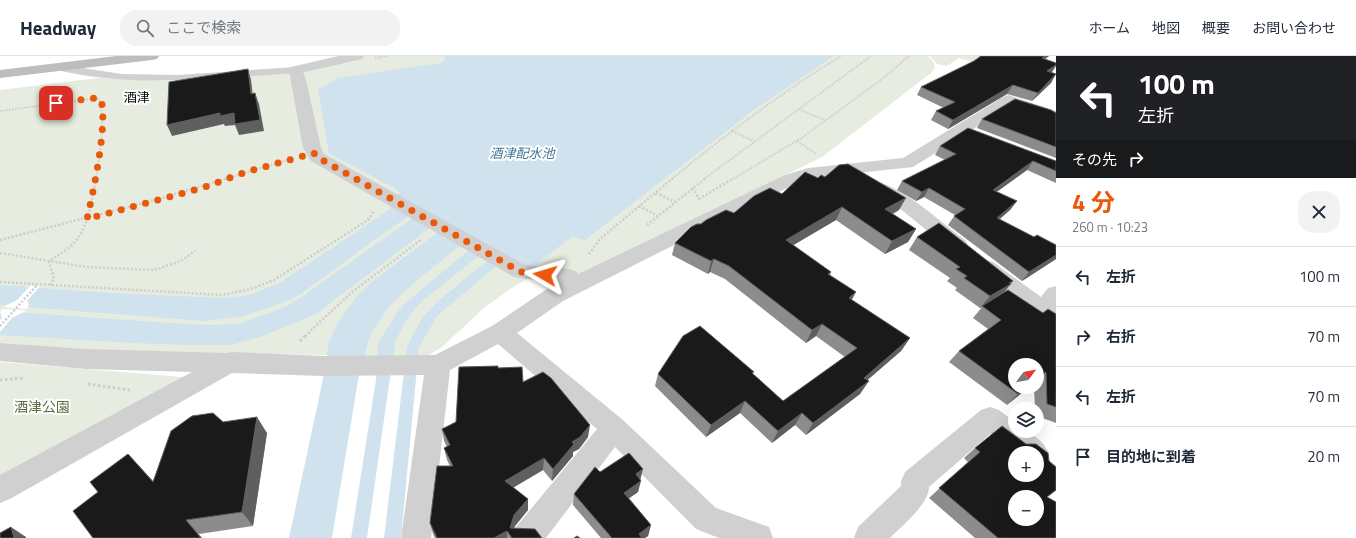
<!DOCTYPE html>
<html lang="ja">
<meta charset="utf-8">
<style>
:root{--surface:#fff;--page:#f2f2f3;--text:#1f2937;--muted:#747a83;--line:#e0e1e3;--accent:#ea580c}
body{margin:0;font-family:"Titillium Web","Noto Sans JP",sans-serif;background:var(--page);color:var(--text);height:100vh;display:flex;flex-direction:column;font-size:15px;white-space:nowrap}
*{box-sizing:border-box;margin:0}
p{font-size:13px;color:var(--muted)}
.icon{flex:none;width:22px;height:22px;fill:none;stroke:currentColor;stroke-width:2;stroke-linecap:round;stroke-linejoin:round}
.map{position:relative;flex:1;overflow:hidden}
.sheet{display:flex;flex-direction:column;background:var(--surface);width:300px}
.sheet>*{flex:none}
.banner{background:#202124;color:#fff;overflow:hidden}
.needle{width:26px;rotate:58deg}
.controls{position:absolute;left:1008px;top:302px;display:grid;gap:8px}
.controls a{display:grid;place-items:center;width:36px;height:36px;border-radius:50%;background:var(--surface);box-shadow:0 4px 16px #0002;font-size:20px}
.pin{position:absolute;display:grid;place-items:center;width:34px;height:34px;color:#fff;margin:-17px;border-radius:8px;box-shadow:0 2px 6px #0006}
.me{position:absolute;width:44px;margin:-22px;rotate:277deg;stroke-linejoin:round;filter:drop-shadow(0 0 3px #0008)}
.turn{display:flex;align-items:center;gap:14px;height:84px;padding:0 16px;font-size:18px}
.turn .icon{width:52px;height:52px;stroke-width:2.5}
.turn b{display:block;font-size:28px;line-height:34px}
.then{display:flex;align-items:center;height:38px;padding:0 16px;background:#0003;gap:8px;font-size:15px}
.round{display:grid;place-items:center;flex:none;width:42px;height:42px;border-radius:16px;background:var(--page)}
.summary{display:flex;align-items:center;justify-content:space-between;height:68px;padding:0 16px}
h1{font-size:24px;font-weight:700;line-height:30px;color:var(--accent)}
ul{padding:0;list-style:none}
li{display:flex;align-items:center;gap:12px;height:60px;padding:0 16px;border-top:1px solid var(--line)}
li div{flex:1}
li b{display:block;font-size:15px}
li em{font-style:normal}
header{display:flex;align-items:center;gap:24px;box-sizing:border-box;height:56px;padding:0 20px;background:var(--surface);border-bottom:1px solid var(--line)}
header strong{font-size:19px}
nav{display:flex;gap:22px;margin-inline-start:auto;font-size:14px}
.search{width:280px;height:36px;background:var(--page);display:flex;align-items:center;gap:10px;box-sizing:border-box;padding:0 14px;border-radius:16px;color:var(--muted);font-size:15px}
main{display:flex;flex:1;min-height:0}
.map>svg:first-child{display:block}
.green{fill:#e6ecdf}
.water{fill:#cfe2ee}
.pier{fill:#fff}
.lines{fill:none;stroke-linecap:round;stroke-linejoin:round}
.path-far2{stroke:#cdcdcd;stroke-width:2;stroke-dasharray:1.5 1.5;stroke-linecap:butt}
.path-far1{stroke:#cdcdcd;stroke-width:2.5;stroke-dasharray:2 2;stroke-linecap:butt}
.path{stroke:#cdcdcd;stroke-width:3;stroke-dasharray:2.5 2.5;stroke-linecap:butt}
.service{fill:#d0d0d0;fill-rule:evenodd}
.pedestrian{fill:#d0d0d0;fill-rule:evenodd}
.minor{fill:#d0d0d0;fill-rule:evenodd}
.secondary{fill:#bdbdbd;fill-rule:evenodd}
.wall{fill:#8c8c8c}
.shaded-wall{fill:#5f5f5f}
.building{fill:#1a1a1a;stroke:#5f5f5f;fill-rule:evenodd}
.route{stroke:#ea580c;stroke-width:7;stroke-dasharray:0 12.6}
.labels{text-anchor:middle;stroke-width:4;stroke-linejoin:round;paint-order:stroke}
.far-quarter-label{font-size:13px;fill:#000;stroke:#fff}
.far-water-label{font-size:13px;font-style:italic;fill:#3f7597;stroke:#fff}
.park-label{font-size:14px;fill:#56703f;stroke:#fff}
</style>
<header>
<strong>Headway</strong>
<div class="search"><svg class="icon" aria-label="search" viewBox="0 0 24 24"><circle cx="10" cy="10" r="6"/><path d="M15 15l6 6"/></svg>ここで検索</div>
<nav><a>ホーム</a><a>地図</a><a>概要</a><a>お問い合わせ</a></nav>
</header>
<main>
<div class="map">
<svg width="1056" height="482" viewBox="0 0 1056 482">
<rect width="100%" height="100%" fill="#fff"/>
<!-- green -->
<path class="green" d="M364,0h564l5,5 2,6 -4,6 -109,84 -250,123 -43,-2 -19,11 -26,19 -42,39 -16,10 -317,-6 -109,-8v-253l98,-12 73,3 120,-10z
M930,0h84l-14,14 -41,-12 -12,8 -10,-2z
M0,306l182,15 -4,7 -178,95z"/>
<!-- water -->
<path class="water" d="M445,0h389l-80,54 -169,130 -13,-3 -43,32 -22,-12 -70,59 -18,31 -18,191h-17l23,-191 15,-29 15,-16 61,-50 -8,-5 -68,54c-13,13 -20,26 -27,42l-28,195h-16l25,-158 2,-37 21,-33 11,-11 70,-58 -7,-4 -20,14 -51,42 -14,15 -15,22 -5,12 -10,38 -26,158h-43l34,-159 6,-37 10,-21 19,-26 17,-16 74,-55 -18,3 -115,87 -56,23 -29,8h-42l-57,-2 -132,-8v-24l170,12 42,2 27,-1 46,-17 14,-8 125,-89 -4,-2 -50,35 -68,50 -12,7 -47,16 -39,5 -204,-16v-20l112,8 109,5 21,-2 10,-2 29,-12 99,-66 13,-10 4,-11 3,-2 -4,-4 -67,-36 -11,-63 20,-12 103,-15 4,-3z"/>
<!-- pier -->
<path class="pier" d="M30,230h10l-13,15 2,3 -2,5 -24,-2 14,-7z
M2,253l21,1 3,1 -14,7 -12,14v-12l2,-2 -2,-6z"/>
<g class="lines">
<!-- path-far2 -->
<path class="path-far2" d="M375,2l13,-2
M798,53l27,11
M0,55l98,-13c9,22 1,58 -2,81
M732,75l22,10
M797,85l19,13
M225,123l69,-21
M672,123c54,-45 109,-86 169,-123
M704,123l167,-123
M733,123l70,-42 79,-58 27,-23"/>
<!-- path-far1 -->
<path class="path-far1" d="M692,132l8,12
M656,137l19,9
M699,143l35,-21
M639,150l19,10
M647,169l59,-47
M0,184l155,-40 73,-22
M0,197l87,14 67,3 27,-9 14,-10
M589,198l12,-16 72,-60
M0,226l222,13 29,-6 23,-9 94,-60 6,-9
M50,229l4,-6 -5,-18c8,-5 16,-10 23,-16 17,-17 20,-45 24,-67
M0,270l37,-41
M305,280l47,-44 70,-53"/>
<!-- path -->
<path class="path" d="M300,285l6,-6
M0,324l25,-2
M88,328l42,6"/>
<!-- service -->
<path class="service" d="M56,8l66,10 55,1 119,-8 5,3 -5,3c-81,5 -164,16 -243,-4l-2,-2 2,-2z"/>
<!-- pedestrian -->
<path class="pedestrian" d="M296,10l5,1 5,13 15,68 3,6 201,111 44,4 8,3 3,5 -3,5 -8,3 -55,-8 -203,-116 -8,-13 -14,-78 2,-3z"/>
<!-- minor -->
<path class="minor" d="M338,0h26l-2,3 -66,15 -5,-1 -2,-3 2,-3z
M1008,39l48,16v10l-46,-15 -97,61 -102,11 -14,5 -234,118 -46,32 106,87 93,88 53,19 4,11h-54l-23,-9 -81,-82 -69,91h-34l4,-11 81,-98 -99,-85 -48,26 -19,168h-30l23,-163 -100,1 -92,-3 -222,126 -10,4v-28l192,-103 -106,-3 -86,-8v-18l86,6 142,4 3,-1 93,4 111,-1 57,-29 55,-37 238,-114 23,-7 95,-10 100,-61z
M878,126c27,7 64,41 87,58l3,5 -3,5 -7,2 -7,-2 -48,-39 -32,-19 -2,-4 2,-4z
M986,204l7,2 48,35 7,-9 8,-2v43l-8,-3 -69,-54 -4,-5 4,-5z
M990,351l9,3 16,12v9c16,0 27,8 34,22l-4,9 -8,2v-11h-22l-25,-19 -61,53c0,17 -27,39 -39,51h-36l4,-11 43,-41v-5l4,-9 76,-62z"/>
<!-- secondary -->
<path class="secondary" d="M116,0h43l-2,3 -5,1 -152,18v-8z"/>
</g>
<!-- wall -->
<path class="wall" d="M981,0h68l-4,3 7,13 -1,11 -19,18 -25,-7 -59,35 -17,-9 5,-9 8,-3 -27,-13 4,-8 53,-26z
M1056,57v45l-79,-30 5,-9z
M940,90l116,15v22l-29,-13 -31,22 21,9 -7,9 -10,9 34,18 22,8v14l-34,22 -74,-56 7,-10 -31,-18 -8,4 -19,-11 5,-9 43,-21 -10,-5z
M818,122l81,32 -6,4 23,15 -8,13 -23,12 -49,-34 -43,25 38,27 -1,3 22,25 58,38 -9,13 -34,29 -7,14 -54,41 -11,-10 -23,18 -32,-30 -34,24 -51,-51 3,-12h95l30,27 62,-44 -29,-21 -10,7 -81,-64 -15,-7 -2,2 -36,-19 3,-12 26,-19 33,-11z
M917,181l96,44 -10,13 40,19 13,1v109l-19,-7v-7h-2l-1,-22h3v-22l-8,22 -22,18 -58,-43 10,-11 29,-22 -15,-11 9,-11 -2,1 -25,-18 2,-2 -10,-7 3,-3 -41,-28z
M498,312l25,14 65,55 -9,12 -6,3v4l-21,25 -9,-11 -29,17 14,23 -13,16 -1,2 28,10h-107l-2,-4 -3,-11 20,-57 -3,-6 -3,-12 3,-1 -3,-6 -2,-12 14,-7z
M223,366l44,11 -14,93 -54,8 -101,-42 30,-38 25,27z
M975,392l72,49 9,41h-81l-46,-40 39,-36 -4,-4z
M600,416l40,8 -2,12 -9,6 22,27 -3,11 -3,2h-44l-28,-33 1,-11z"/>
<!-- shaded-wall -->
<path class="shaded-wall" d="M1044,0h5l-13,10 6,-8z
M1056,9v1l-4,6 -11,7 6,-8z
M248,13l3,11 3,25 -3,-11z
M1056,18l-5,9 -19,18 6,-8z
M1013,29l-6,9 -59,35 5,-9z
M255,37l4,11 5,27 -25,4 -4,-10 -10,1 -1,-2 -52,12 -5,-11 53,-12h14z
M1033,105l-6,9 -40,29 6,-9z
M929,132l-5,9 -8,4 6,-9z
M906,142l-7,12 -21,11 7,-12z
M1017,145l-7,9 -19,16 6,-8z
M842,151l-6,13 -56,33 6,-13z
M916,173l-8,13 -23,12 7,-13z
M1056,199v4l-34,22 7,-9z
M714,203l-4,13 -2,2 3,-13z
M1013,225l-12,15 -21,12 10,-12z
M856,236l-7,13v-7z
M822,268l-6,12 -10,7 6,-13z
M910,282l-9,13 -45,39 8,-12z
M869,325l-9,13 -54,41 7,-12z
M1026,331h3l-22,18 11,-11z
M745,345l-5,12 -34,24 5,-12z
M802,357l-7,12 -23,18 6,-12z
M257,361l10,16 -14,93 -11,-14z
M590,369l-2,12 -9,12 -6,3v4l-21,25 1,-12 19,-27z
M128,398l14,15 25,28 -14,-15z
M544,402l-1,12 -37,22 -1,-11z
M643,413l-3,12 -4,-7z
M641,425l-3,11 -17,12 3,-11z
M528,443v11l-13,16 -4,11 -1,-9 4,-13z
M186,464l16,18h-1z
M651,469l-3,11 -3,2h-7l1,-4z
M11,471l15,10v1h-12z
M507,475v7h-13z"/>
<!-- building -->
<path class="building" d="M981,0h63l-2,2 14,5v2l-9,6 9,3 -18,19 -25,-8 -60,35 -17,-9 19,-9 -34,-15 53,-26z
M248,13l3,25 4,-1 5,27 -25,4 -1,-11 -14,3v-3l-53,12 2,-43z
M1015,43l36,11 5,3v34l-74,-28z
M968,72l88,33v10l-23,-10 -40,29 24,11 -20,17 37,19 3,-2 19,10v10l-27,17 -75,-56 11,-7 -36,-21 -7,4 -20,-11 54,-27 -16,-8z
M848,108l58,34 -21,11 31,20 -24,12 -50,-34 -56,33 45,32 -3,2 28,18 -7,6 61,40 -46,40 5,3 -56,42 -11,-10 -24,18 -33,-30 -34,24 -53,-51 25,-38 17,-10 54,46 -2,1 31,28 74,-53 -35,-24 -10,6 -83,-64 -15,-7 -3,2 -36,-18 16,-16 6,-3h4l5,-4 20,-10 8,3 20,-17 16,-8 12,6 23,-22 13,6 3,-3 4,2 14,-12z
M939,167l74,58 -4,2 2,1 -21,12 -26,-18 3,-2 -11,-7 4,-2 -43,-30z
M1008,234l35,23 5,-4 8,5v93l-9,-3 -1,-32 -9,7v-14h-22v22h11l-8,7 -59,-43 42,-31 -19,-14z
M498,310v2l24,-1 1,15 20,-10 8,6 39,47 -10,12 -8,5 2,2 -21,25 -9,-11 -39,23 23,18 -14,16 -4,13 25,1 7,9h-30l-5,-7 -13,7h-57l-7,-15 7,-57h16l-9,-18 6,-3 -8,-16 14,-7 3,-55z
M213,357l10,9 34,-5 -15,95 -56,8 15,18h-108l-20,-27 25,-19 -8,-10 38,-28 25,28 18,-51 21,-15z
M1002,370l24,18h10l12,9 1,8 7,6v23l-9,7 9,5v36h-58l-59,-50 41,-36 -5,-4zM1015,397h22v22h-22zM1015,441h22v22h-22z
M629,397l14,16 -7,5 5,7 -17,12 27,32 -12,9 3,4h-30l-38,-44 21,-27 5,5z
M11,471l3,11h-14v-5z
M577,480l3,2h-6z"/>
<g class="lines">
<!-- route -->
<path class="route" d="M56,47l39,-5 6,2c7,24 -8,93 -14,119l115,-31 44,-16 68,-19 3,4 204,115 24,3"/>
</g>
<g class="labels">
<!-- far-quarter labels -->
<g class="far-quarter-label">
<text x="137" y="46">酒津</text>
</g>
<!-- far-water labels -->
<g class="far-water-label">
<text x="522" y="102">酒津配水池</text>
</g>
<!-- park labels -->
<g class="park-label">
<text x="42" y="356">酒津公園</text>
</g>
</g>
</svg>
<div class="controls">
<a><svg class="needle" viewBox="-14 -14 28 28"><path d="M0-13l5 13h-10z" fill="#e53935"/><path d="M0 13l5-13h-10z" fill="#747a83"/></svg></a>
<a><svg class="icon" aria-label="layers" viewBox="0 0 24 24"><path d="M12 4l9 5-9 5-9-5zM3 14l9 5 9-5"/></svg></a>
<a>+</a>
<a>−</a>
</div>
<div class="pin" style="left:56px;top:47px;background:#d93025"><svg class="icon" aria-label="arrive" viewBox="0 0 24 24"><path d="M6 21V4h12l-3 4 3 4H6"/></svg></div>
<svg class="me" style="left:545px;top:219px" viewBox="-20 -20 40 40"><path d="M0-17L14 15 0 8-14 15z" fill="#ea580c" stroke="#fff" stroke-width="4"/></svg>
</div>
<section class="sheet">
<div class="banner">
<div class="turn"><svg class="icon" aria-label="left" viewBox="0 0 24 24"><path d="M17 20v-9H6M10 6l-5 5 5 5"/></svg><div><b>100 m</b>左折</div></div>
<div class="then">その先<svg class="icon" aria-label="right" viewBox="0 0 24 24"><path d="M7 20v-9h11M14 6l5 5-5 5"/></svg></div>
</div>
<div class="summary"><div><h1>4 分</h1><p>260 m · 10:23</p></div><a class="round"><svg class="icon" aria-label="close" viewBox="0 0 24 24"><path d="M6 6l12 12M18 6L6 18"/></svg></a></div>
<ul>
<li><svg class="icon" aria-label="left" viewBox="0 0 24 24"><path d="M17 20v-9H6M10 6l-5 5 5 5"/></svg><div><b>左折</b></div><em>100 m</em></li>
<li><svg class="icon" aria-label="right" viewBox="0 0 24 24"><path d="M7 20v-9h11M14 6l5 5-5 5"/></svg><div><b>右折</b></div><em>70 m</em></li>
<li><svg class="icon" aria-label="left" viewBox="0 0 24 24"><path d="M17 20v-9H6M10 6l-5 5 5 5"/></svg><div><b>左折</b></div><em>70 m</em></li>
<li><svg class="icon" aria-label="arrive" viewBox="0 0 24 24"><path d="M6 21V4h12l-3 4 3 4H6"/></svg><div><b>目的地に到着</b></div><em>20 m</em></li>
</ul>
</section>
</main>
